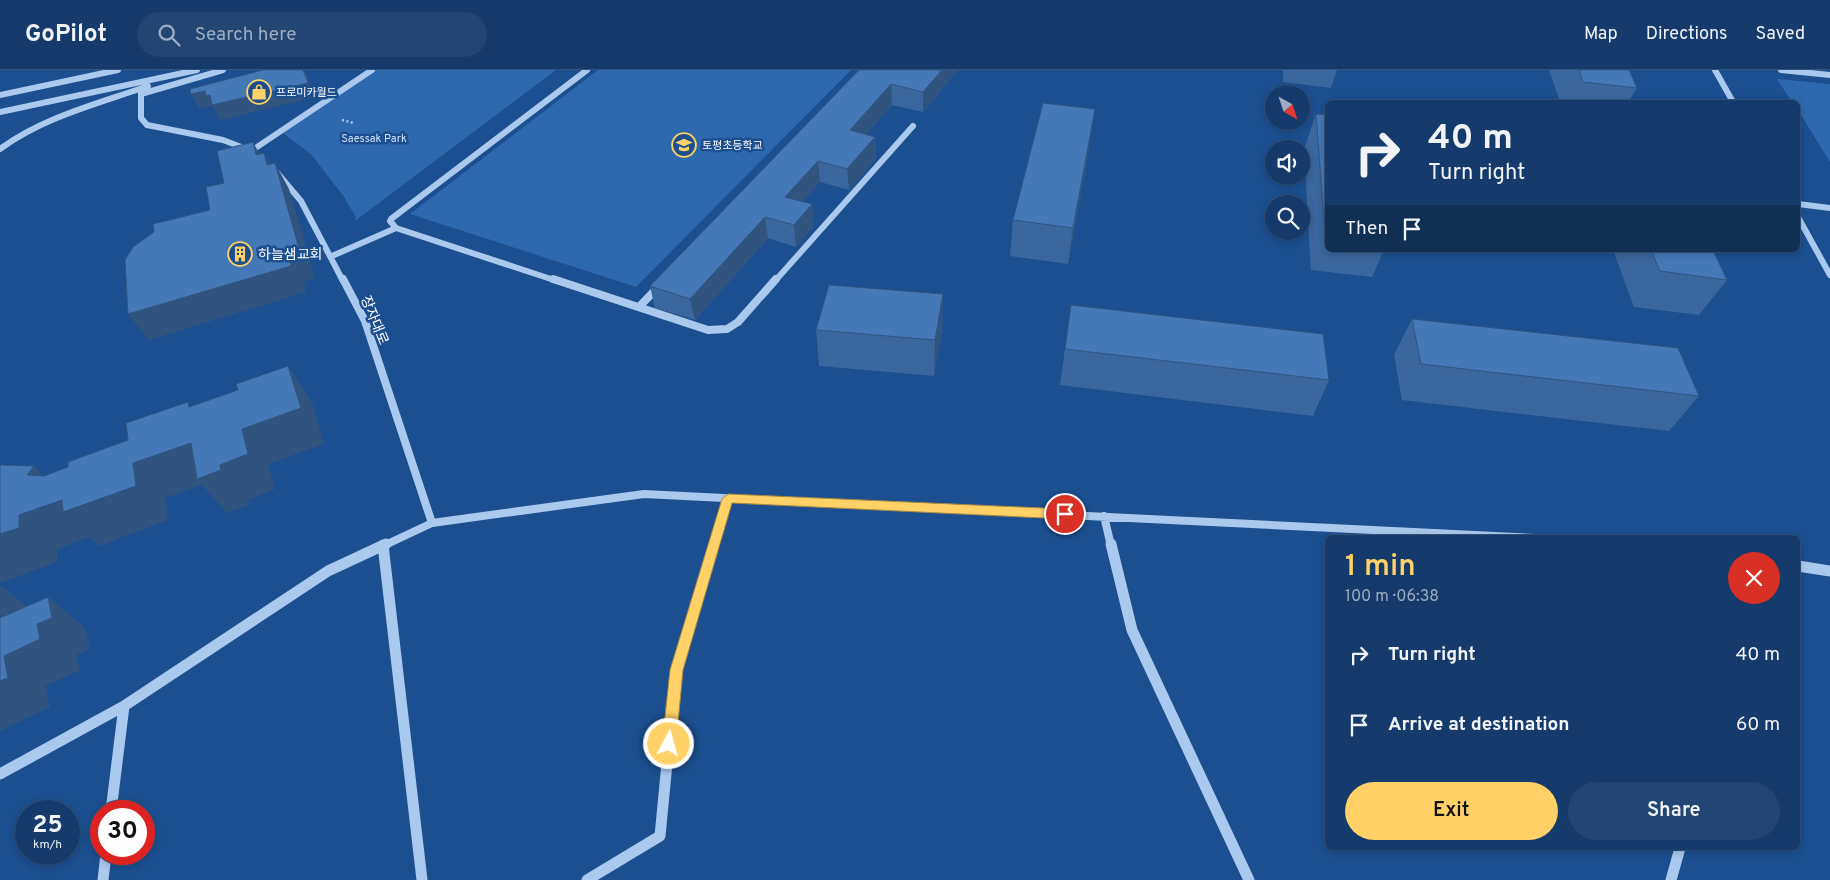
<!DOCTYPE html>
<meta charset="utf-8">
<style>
:root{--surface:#143b6b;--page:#214673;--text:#f1f3f6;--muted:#9dadc1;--line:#33557e;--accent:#ffd166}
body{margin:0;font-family:Overpass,"Noto Sans KR",sans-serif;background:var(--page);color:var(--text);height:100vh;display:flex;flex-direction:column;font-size:19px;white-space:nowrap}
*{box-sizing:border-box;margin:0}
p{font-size:16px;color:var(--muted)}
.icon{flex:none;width:28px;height:28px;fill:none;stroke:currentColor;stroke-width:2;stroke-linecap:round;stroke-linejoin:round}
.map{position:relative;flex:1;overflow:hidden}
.details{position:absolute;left:1325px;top:465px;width:475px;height:315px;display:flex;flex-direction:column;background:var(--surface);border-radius:8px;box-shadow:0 2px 8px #0003,0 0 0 1px var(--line)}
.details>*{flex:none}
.guide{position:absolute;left:1325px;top:30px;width:475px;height:152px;border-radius:8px;box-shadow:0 2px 8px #0003,0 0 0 1px var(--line);background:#143b6b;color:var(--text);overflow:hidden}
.needle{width:32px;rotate:140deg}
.controls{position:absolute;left:1265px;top:15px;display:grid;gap:10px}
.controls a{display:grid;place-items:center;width:45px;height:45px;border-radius:50%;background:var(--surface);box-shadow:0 2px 8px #0003,0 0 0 1px var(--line);font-size:25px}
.speed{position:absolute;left:15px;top:730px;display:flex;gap:10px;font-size:25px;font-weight:700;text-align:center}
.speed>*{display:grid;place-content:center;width:65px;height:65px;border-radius:50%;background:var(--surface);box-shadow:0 2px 8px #0003,0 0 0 1px var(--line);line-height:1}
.speed small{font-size:12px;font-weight:400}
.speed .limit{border:8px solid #d22;background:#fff;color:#111}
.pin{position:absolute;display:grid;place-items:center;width:42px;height:42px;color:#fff;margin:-21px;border:2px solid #fff;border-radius:50%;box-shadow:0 1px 5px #0007}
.me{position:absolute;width:55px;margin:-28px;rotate:6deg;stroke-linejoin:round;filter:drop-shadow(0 0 4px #0008)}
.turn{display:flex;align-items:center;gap:18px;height:105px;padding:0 20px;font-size:22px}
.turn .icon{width:65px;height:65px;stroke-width:2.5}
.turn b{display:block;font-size:35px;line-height:42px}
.then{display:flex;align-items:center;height:48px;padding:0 20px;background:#0003;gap:10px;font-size:19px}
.round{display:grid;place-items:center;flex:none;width:52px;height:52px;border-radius:26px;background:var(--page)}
.overview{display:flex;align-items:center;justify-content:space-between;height:85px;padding:0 20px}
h1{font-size:30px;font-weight:600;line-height:38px;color:var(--accent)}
.action{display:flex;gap:10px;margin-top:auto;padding:10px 20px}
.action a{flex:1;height:58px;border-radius:30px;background:var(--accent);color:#111;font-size:20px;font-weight:600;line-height:58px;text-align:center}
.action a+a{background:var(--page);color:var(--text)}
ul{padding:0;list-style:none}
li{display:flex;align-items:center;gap:15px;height:70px;padding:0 20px}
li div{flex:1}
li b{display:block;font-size:19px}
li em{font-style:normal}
header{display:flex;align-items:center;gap:30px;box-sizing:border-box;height:70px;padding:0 25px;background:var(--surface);border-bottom:1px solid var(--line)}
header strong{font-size:24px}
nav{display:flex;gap:28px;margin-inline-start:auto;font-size:18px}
.search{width:350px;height:45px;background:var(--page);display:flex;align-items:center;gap:12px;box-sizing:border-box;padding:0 18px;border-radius:28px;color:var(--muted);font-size:19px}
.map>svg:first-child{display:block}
.green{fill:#2e69ad}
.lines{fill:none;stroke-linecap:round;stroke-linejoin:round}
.path{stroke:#a9c9ee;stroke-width:2.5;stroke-dasharray:2 2.5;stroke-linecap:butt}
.minor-far2{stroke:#a9c9ee;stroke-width:6}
.minor-far1{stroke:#a9c9ee;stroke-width:8}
.minor{stroke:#a9c9ee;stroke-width:11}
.wall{fill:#3a679d}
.shaded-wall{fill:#305480}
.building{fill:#4478b7;stroke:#305480}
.route{fill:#ffd166;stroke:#a68842}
.labels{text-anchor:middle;stroke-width:5;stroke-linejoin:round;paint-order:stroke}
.far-poi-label{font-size:11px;fill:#fff;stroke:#1b4f8f;text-anchor:start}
.far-park-label{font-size:11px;fill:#cfe3fa;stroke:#1b4f8f}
.poi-label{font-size:14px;fill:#fff;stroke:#1b4f8f;text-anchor:start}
.street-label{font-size:14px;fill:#fff;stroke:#1b4f8f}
</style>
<header>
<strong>GoPilot</strong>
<div class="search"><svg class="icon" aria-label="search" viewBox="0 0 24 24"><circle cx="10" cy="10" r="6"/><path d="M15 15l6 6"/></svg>Search here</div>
<nav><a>Map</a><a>Directions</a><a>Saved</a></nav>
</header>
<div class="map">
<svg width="1830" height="810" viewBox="0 0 1830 810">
<rect width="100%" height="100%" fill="#1b4f8f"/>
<!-- green -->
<path class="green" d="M376,0h180l-201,151 1,-4 -12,-20 -33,-43 -28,-21z
M598,0h253l-215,217 -226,-73z
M1777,9l53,5v78l-32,-52v-8h-6z"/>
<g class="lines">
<!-- path -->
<path class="path" d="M342,50l12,3"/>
<!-- minor-far2 -->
<path class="minor-far2" d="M1715,0l18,32
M1781,0l49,5
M141,24v24l6,7 76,15 26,10
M0,25l118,-25
M0,42l197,-42
M0,79c44,-32 97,-45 148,-63l-7,8 82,-24
M251,81l121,-81
M273,98l28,33 42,80
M1798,134l32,4
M1798,147l32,58
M396,158l-6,-7 1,-2 196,-149
M332,186l64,-28 161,53
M775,211l138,-155"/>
<!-- minor-far1 -->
<path class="minor-far1" d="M343,209l22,42 67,202
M553,209l155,51 19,-1 11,-7 38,-43
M639,237l21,-22
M1104,446l7,30
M383,476l49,-23 212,-29 890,44
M714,476l14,-47"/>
<!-- minor -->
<path class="minor" d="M1111,474l21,86 117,250
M383,475l39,335
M1798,496l32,5
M0,704l124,-68 204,-135 58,-27
M111,741l13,-105
M103,810l3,-26
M587,810l73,-44 16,-166 38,-126
M1671,810l9,-32"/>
</g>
<!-- wall -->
<path class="wall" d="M859,0h99l-35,42 -31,-7 -26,29 9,3 1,21 -27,32 -29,-8 -18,20 12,24 -18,21 -28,-9 -73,82 -40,-12 -5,-22z
M1283,0h54l-6,18 -48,-6z
M1549,0h80l8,18 -9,14h-68z
M1316,44l12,1v135h56l-12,27 -61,-7 -7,-121z
M1090,74l-22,120 -58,-8 3,-36z
M1613,180h100l14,30 -28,35 -65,-8z
M943,224l-1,36 -8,46 -115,-10 -3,-36z
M1071,235l258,75 -16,36 -253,-31z
M1412,249l287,77 -30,35 -267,-31 -8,-45z"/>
<!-- shaded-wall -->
<path class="shaded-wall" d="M305,0l10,27 -94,23 -9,-14 -12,3 -9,-15z
M942,0h16l-35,42v-20z
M891,14l1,21 -41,46 -1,-21z
M1095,39l-5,35 -22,120 5,-36z
M875,67l1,21 -27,32 -2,-21z
M253,72l14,26 -11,-13z
M264,83l14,25 -11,-13z
M818,91l2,21 -32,36 -3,-21z
M275,93l14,26 26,89 -11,4 2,10 -157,48 -21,-26 161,-58z
M812,134l2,22 -18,21 -2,-22z
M765,147l3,21 -73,82 -5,-21z
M943,224l-1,36 -8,46 1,-36z
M288,296l24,36 12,42 -56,20 7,25 -27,11 1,5 -22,8 -25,-28 -37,13 3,22 -69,26 -9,-9 -33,12v13l-57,21v-49l19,-19 8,-40 7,-9 36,35 63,-38 58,-20 29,22 22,-36z
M0,515l25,20 7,38 5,-19 11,-27 37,31 5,21 -14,6 4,15 -35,16 5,21 -50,24v-50l4,-25 -4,-30z"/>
<!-- building -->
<path class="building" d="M263,0h40l5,13 -96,22 -2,-10 -4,1 -1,-5 -14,3 -1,-5z
M859,0h83l-19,22 -32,-8 -41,46 25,7 -28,32 -29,-8 -33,36 27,7 -18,21 -29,-8 -75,82 -40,-13z
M1579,0h50l8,18 -54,-6z
M1043,33l52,6 -22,119 -60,-8z
M1316,44l12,1v119h-3z
M253,72l3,13 8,-2 3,12 8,-2 25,89 -11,4 2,10 -163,48 -3,-54 8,-13 21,-15 -1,-8 57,-14 -4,-23 18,-4 -7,-32z
M1651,180h62l14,30 -67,-9z
M829,215l114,9 -8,46 -119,-10z
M1071,235l252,29 6,46 -264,-31z
M1412,249l266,29 21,48 -278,-32z
M288,296l13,42 -59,21 6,25 -28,11 1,5 -24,9 -6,-36 -58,20 3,23 -73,26 -1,-12 -43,15v13l-19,6v-69l34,1 -7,9 17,1 24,-9v-5l60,-22 -2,-17 62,-21 1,5 49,-17 -2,-6z
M48,527l4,21 -15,6 3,15 -36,17 4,22 -8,3v-63z"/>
<!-- route -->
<path class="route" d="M728,424l337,15 5,5 -5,5 -333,-16 -49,167 -7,74 -2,4 -5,2 -5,-2 -2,-4 8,-74 52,-171z"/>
<!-- icons -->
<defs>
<g id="shop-ring" transform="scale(1.25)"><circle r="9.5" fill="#1b4f8f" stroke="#ffd166" stroke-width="1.5"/><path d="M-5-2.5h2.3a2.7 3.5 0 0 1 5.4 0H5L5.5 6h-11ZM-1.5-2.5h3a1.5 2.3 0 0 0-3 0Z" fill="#ffd166"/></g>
<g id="school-ring" transform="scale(1.25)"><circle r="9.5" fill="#1b4f8f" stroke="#ffd166" stroke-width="1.5"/><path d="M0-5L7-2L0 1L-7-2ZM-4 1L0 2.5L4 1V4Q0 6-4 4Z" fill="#ffd166"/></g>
<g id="building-ring" transform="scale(1.25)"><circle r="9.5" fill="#1b4f8f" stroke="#ffd166" stroke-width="1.5"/><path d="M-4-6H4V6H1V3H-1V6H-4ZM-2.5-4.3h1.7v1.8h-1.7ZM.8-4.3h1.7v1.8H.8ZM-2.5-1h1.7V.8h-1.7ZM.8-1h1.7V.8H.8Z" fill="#ffd166"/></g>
</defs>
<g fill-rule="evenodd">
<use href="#shop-ring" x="259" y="22"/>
<use href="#school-ring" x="684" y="75"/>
<use href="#building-ring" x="240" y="184"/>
</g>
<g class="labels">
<!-- far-poi labels -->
<g class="far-poi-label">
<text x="276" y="26">프로미카월드</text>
<text x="702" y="79">토평초등학교</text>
</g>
<!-- far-park labels -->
<g class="far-park-label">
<text x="374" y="72">Saessak Park</text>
</g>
<!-- poi labels -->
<g class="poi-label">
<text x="258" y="189">하늘샘교회</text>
</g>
<!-- street labels -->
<g class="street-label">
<text transform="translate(375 250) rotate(68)" y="5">장자대로</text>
</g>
</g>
</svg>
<div class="controls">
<a><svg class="needle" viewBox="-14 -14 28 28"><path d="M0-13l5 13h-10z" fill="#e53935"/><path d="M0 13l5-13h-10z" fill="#9dadc1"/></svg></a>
<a><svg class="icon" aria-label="sound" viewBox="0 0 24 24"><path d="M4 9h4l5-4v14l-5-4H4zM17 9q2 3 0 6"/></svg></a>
<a><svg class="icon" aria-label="search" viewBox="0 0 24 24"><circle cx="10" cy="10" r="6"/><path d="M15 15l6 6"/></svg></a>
</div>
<div class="speed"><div>25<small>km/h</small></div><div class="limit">30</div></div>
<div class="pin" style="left:1065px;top:444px;background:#d93025"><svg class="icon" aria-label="arrive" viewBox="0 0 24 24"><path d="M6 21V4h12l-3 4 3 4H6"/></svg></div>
<svg class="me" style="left:669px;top:674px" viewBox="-20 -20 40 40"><circle r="17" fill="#ffd166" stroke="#fff" stroke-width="3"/><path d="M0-11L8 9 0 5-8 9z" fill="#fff"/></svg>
<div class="guide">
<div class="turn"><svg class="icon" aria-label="right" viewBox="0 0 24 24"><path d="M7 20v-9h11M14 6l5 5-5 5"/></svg><div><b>40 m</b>Turn right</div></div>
<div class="then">Then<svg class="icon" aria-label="arrive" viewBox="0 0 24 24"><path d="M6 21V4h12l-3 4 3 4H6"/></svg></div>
</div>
<section class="details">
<div class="overview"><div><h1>1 min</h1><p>100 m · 06:38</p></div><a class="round" style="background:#d93025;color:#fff"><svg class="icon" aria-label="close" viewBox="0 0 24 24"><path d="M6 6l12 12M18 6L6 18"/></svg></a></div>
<ul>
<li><svg class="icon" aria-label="right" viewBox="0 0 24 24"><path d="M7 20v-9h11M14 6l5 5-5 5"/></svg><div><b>Turn right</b></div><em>40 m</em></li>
<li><svg class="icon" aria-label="arrive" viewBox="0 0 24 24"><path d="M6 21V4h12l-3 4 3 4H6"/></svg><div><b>Arrive at destination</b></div><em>60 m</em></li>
</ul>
<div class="action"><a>Exit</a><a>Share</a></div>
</section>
</div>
